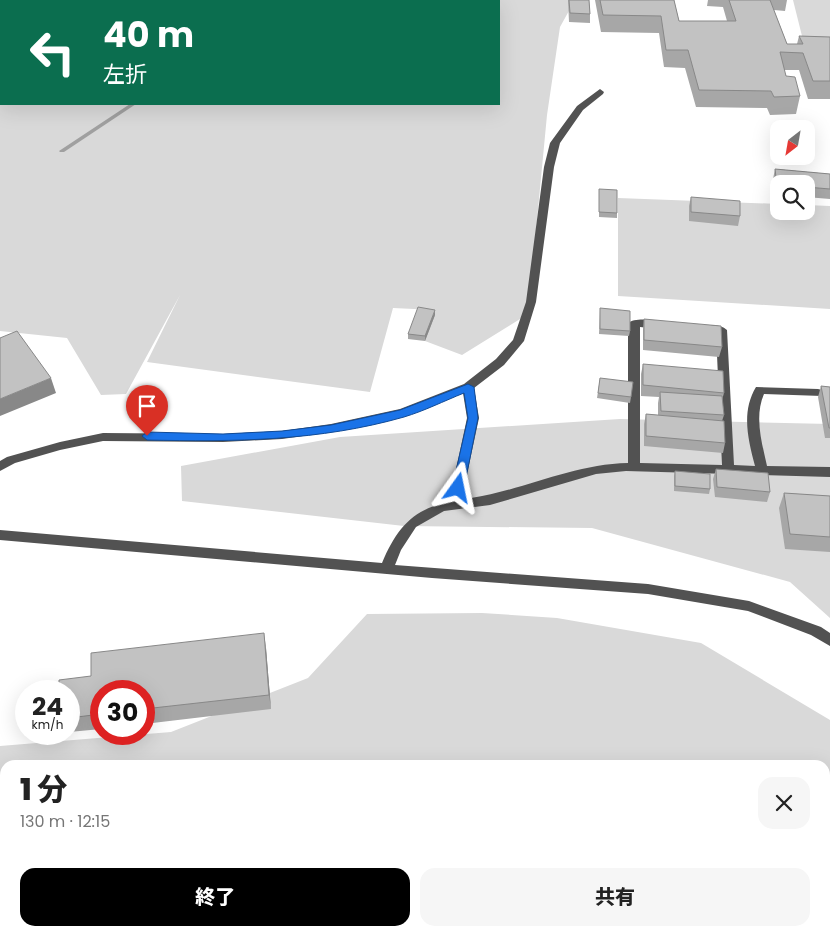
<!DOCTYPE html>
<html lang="ja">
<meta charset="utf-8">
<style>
:root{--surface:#fff;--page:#f6f6f6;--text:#222;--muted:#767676;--accent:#000}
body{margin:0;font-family:Poppins,"Noto Sans JP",sans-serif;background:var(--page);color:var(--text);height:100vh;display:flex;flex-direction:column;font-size:19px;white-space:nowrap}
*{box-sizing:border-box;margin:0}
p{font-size:16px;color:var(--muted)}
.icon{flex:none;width:28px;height:28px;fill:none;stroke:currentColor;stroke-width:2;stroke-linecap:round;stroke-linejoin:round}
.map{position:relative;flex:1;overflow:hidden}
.drawer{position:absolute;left:0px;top:760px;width:830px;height:176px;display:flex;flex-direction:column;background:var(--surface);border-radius:15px 15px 0 0;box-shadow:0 5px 20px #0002}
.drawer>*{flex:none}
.banner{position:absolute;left:0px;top:0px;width:500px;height:105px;box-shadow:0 5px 20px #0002;background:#0b6e4f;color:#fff;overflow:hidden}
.needle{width:32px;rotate:211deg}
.tools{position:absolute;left:770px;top:120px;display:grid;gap:10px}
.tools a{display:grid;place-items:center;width:45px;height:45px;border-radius:10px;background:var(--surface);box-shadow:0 5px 20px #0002;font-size:25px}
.speed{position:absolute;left:15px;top:680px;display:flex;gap:10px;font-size:25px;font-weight:700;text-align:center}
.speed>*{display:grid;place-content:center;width:65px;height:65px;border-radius:50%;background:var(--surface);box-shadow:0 5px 20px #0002;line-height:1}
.speed small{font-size:12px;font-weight:400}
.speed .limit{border:8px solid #d22;background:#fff;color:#111}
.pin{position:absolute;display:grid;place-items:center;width:42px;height:42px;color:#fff;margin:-51px -21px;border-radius:50% 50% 50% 0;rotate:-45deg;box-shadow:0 0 5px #0007}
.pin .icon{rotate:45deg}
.me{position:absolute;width:55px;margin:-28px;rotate:12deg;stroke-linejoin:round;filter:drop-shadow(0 0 4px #0008)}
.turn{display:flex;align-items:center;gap:18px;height:105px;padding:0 20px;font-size:22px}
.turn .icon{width:65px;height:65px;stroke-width:2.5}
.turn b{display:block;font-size:35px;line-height:42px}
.round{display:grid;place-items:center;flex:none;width:52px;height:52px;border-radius:15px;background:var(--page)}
.overview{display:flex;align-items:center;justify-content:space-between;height:85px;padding:0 20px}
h1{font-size:30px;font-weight:800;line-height:38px}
.primary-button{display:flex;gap:10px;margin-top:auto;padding:10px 20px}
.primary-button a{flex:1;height:58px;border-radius:15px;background:var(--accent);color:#fff;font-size:20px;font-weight:800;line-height:58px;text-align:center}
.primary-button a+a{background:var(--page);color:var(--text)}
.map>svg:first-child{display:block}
.green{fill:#d9d9d9;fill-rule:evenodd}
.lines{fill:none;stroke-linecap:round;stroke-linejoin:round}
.stream{fill:#a0a0a0;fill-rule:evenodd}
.minor{fill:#525252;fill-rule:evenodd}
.wall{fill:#a7a7a7}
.shaded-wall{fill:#888}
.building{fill:#c2c2c2;stroke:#888}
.route{fill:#1a73e8;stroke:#114b97}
</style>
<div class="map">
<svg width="830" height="936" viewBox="0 0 830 936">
<rect width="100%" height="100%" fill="#fff"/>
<!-- green -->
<path class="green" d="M0,0h575l-15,27 -13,88 -19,199 -66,41 -37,-14 10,-31 -42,-2 -23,84 -223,-30 33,-67 -54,99 -25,1 -34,-57 -67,-7zM1,1h498v103h-498z
M793,0h37v39l-28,-3z
M618,198l161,6v7h27v-6l24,1v103l-212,-13z
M620,419l210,5v194l-40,-36 -198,-54 -188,-2 -222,-25 -1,-35 159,-29z
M482,613l75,5 144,25 129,77v216h-830v-190l171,-14 137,-54 59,-64zM5,765h820v166h-820z"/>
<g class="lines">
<!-- stream -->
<path class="stream" d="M275,0h5l-1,1h-4z
M130,104h6l-72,48h-4l-1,-1z"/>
<!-- minor -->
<path class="minor" d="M600,89l4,3 -1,2 -20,16 -23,33 -6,24 -18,135 -12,39 -20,24 -30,23 5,30 -15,70 7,10c53,-8 102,-34 157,-35v-140c7,-6 30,-4 37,2l-6,4 -19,-2v136l82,2 -6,-132h-12l-6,-4c6,-6 23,-5 29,1l7,135 21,1c-7,-27 -14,-54 1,-79l62,2 4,1 2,3 -2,3 -58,-2c-10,23 -2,49 3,72l63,1v10l-204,-6 -30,3 -106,31 -46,6 -28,16 -15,23 -6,15 253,19 101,17 72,26 9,6v13l-19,-11 -63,-24 -100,-17 -216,-16 -432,-38v-10l382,33c16,-38 34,-57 77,-63l-7,-12 15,-70 -4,-25 -57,23 -75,16 -49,7 -59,3 -120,-1 -43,9 -45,13 -15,8v-10l7,-4 53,-15 43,-9 120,1 59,-3 49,-7 69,-15 64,-25 32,-25 17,-19 13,-38 18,-135 6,-24 27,-37z"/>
</g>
<!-- wall -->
<path class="wall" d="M568,0h21l1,14v9l-21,-1z
M595,0h79l5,21h48l-4,-14 -16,-1 1,-6h79l-2,11 -11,-1 13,34h10l2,-8 31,1v62h-22l-9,-29h-15l2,6 14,20 -4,18 -26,1 -3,-7 -71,-1 -11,-39 -21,-1 -5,-34 -58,-1z
M775,169l55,5v25l-24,-2v-13h-27v11l-4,-1 -2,-15z
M599,189l18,24v5l-18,-1z
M691,197l49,19 -2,10 -49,-5v-15z
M600,308l30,23 -1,5 -30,-2z
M435,315l-10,26 -17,-2v-5z
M644,319l78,28 -3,10 -76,-7v-20z
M643,364l81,29 -2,7 2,15 -2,6 3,22 -2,10 -79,-7v-22l2,-10 12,1v-12l1,-6 -18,-1v-22z
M600,378l31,19 -1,6 -33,-5z
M821,386l9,1v51h-5l-7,-41z
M716,469l54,23 -3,10 -52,-5 -2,-18z
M675,471l35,18 -1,5 -35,-3v-15z
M784,493l46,3v56l-45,-3 -6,-41z
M266,648l5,61 -127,15v-33h-43v38l-32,3v-41l22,-15z"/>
<!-- shaded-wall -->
<path class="shaded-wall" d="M435,310v5l-10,26v-5z
M51,378l5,15 -56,23v-17z
M264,633l2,15 5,61 -2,-14z"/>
<!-- building -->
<path class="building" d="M569,0h20l1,14 -20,-1z
M600,0h74l5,21h57l-7,-21h41l17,44h16l-4,-8 31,1v44h-17l-10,-28 -23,-1 6,24 9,1 5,19 -26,1 -3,-6 -72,-1 -11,-40h-22l-5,-34 -58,-1z
M775,169l55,5v15l-24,-2v-3h-27v1h-2z
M599,189l18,1v23l-18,-1z
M691,197l49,4v15l-49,-4z
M418,307l17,3 -10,26 -17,-2z
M600,308l30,3v20l-30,-2z
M644,319l77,7 1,21 -78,-7z
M17,331l34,47 -51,21v-61z
M643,364l80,7 1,22 -81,-8z
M600,378l33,4 -2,15 -33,-4z
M821,386l9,1v41h-1z
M660,392l62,4 2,19 -63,-4z
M646,414l78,7 1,22 -79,-7z
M716,469l52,4 2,19 -53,-5z
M675,471l35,3v15l-35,-3z
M784,493l46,3v41l-40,-3z
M264,633l5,62 -125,14v-18h-43v23l-32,4v-27h-10v-11l32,-4v-23z"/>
<!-- route -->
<path class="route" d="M468,384l6,3 4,31 -14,70 -6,4 -6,-4 16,-70 -4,-25c-20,8 -40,18 -60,24 -84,24 -170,25 -257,23l-5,-4 5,-4 76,2 59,-3 49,-6 69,-15z"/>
</svg>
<div class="tools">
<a><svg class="needle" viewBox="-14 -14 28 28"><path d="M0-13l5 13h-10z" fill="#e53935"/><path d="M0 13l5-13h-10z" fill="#767676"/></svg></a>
<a><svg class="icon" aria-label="search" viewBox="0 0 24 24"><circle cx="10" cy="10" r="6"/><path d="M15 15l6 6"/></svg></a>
</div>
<div class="speed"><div>24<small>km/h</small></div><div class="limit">30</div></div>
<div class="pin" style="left:147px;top:436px;background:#d93025"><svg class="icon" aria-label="arrive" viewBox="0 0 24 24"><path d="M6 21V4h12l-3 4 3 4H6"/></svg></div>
<svg class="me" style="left:458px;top:488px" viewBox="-20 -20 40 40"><path d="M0-17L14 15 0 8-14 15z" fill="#1a73e8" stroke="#fff" stroke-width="4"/></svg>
<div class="banner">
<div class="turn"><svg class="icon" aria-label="left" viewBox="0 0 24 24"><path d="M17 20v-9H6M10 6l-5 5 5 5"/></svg><div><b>40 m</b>左折</div></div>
</div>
<section class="drawer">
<div class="overview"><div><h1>1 分</h1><p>130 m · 12:15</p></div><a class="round"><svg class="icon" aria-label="close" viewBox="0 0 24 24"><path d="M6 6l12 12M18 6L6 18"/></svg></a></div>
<div class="primary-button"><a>終了</a><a>共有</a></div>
</section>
</div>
